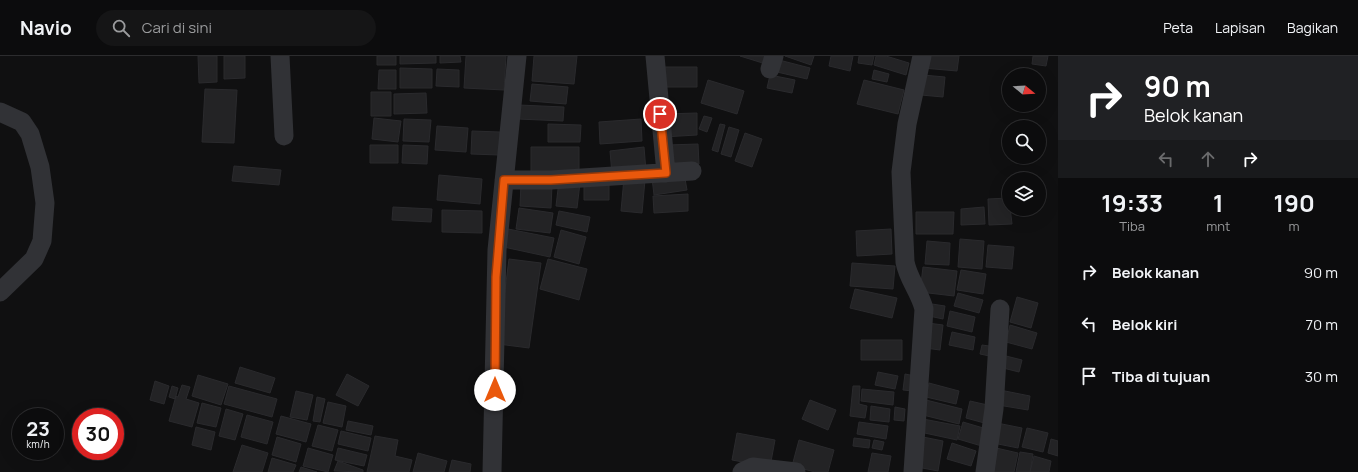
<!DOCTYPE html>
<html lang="id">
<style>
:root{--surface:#0c0c0d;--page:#151516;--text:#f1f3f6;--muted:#9a9b9d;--line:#2c2c2e}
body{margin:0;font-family:Manrope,sans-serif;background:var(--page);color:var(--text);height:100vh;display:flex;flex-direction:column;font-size:15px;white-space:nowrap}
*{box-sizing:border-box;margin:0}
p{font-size:13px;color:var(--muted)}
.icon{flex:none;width:22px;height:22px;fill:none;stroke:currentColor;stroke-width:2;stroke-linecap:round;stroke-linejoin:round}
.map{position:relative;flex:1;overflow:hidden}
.side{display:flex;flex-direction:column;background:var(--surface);width:300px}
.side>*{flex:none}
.top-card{background:#202124;color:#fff;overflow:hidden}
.needle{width:26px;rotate:108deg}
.tools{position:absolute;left:1002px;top:12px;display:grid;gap:8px}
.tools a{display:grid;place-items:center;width:44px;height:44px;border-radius:50%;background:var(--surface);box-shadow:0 4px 16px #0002,0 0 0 1px var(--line);font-size:20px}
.speed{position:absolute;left:12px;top:352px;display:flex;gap:8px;font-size:20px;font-weight:700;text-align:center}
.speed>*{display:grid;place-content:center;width:52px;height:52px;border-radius:50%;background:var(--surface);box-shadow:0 4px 16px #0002,0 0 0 1px var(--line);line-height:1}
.speed small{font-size:10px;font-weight:400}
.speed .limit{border:6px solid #d22;background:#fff;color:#111}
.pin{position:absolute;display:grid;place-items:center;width:34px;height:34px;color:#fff;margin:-17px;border:2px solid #fff;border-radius:50%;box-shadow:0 1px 4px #0007}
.me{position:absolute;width:44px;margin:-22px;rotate:0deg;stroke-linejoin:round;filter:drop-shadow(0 0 3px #0008)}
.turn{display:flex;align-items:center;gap:14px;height:84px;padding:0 20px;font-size:18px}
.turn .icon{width:52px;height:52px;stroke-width:2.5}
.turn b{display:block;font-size:28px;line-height:34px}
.lanes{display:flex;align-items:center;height:38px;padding:0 20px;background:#0003;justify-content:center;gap:20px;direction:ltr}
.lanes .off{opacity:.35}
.eta{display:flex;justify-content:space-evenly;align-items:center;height:68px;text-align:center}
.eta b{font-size:24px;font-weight:700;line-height:28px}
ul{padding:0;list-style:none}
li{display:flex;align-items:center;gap:12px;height:52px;padding:0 20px}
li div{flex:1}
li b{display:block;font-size:15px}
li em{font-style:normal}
header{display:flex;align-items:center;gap:24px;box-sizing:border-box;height:56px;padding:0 20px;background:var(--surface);border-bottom:1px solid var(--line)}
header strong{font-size:19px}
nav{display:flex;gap:22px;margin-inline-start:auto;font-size:14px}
.search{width:280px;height:36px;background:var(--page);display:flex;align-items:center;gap:10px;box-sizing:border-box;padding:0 14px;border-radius:22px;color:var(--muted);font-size:15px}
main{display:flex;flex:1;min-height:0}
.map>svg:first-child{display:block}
.building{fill:#232325;stroke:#2a2a2d}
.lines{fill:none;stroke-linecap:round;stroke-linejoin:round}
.minor{stroke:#313236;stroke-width:19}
.route-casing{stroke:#983908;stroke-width:10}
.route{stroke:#ea580c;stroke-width:7}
</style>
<header>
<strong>Navio</strong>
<div class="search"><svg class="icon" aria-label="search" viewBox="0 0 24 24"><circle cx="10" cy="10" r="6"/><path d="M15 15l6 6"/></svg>Cari di sini</div>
<nav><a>Peta</a><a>Lapisan</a><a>Bagikan</a></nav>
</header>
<main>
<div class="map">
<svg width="1058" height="416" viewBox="0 0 1058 416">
<rect width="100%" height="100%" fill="#101011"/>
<!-- building -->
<path class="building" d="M198,0h19v26l-18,1z
M224,0h21v22l-21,1z
M377,0h19v9h-19z
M400,0h36v7l-36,1z
M440,0h20l1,6 -21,1z
M466,0h40l-2,34 -40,-2z
M534,0h43l-3,28 -42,-3z
M740,0h32l-3,9z
M785,0h29l-3,9z
M831,0h22l-3,15 -21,-5z
M859,0h15l-2,9 -14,-2z
M876,0h10l23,7 -3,12 -32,-10z
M924,0h35l-2,15 -34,-3z
M1033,0h15l-2,10 -14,-2z
M779,4l31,8 -3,11 -30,-7z
M659,11h38v20h-37z
M400,12l32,1v19h-32z
M437,13l22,1v17l-23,-1z
M379,14h17v19h-18z
M874,14l15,4 -2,8 -15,-3z
M770,19l25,5 -3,13 -25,-5z
M923,19l22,2 -2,20 -22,-2z
M708,24l36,11 -7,23 -36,-11z
M864,24l40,10 -6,24 -41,-10z
M532,28l36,3 -2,17 -36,-3z
M205,33l32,1 -3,53 -32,-1z
M371,36h20v24h-20z
M426,37l1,20 -33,1v-20z
M519,49l45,2 -1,14 -45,-2z
M697,57v22l-34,2v-23z
M704,60l8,2 -5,14 -8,-3z
M374,62l27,3 -3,21 -26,-3z
M404,63l27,1 -2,22 -26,-1z
M641,63l1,22 -42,3 -1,-22z
M548,68l33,1 -1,17h-32z
M720,68l5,1 -7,27 -6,-2z
M437,70l31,2 -2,24 -31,-2z
M729,71l10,3 -8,27 -10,-3z
M472,75l28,1 -1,23 -28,-1z
M745,77l17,6 -10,28 -17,-6z
M698,88l1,20 -29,2 -2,-21z
M370,89h28v18h-28z
M403,89l25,1 -1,18 -25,-1z
M531,91h48v30h-48z
M644,91l2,24 -34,3 -2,-23z
M234,110l47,4 -2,15 -47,-4z
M684,117l3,17 -33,5 -2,-17z
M439,119l43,4 -2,25 -43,-4z
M624,122l21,2 -3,33 -21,-2z
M584,124h25v20h-25z
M559,125l21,2 -3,25 -21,-2z
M521,128l31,1 -1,23 -31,-2z
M688,138v17l-34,2 -1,-17z
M1009,142l3,26 -23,1 -1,-26z
M393,151l39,2 -1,13 -39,-2z
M984,151l1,17 -24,1v-16z
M519,152l34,5 -3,20 -34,-4z
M442,154l40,1v22l-40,-1z
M559,155l31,6 -3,15 -31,-7z
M916,156h38l-1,22h-37z
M503,172l51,10 -4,19 -51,-11z
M891,173l1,25 -35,2 -1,-25z
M561,174l25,7 -7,27 -25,-7z
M960,183l24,2 -2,28 -24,-2z
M927,185l23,2 -1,22 -24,-1z
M988,189l26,2 -2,22 -26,-2z
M509,203l32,4 -12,85 -31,-4z
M548,203l39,10 -8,31 -39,-11z
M852,207l43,3 -2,23 -43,-3z
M923,211l34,4 -3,25 -34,-4z
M961,214l25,4 -3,20 -26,-4z
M855,233l42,9 -5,20 -42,-10z
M958,237l25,7 -4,13 -25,-7z
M1017,241l21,6 -7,25 -21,-6z
M932,248l13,2 -2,13 -14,-3z
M950,255l25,6 -3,15 -25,-6z
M928,267l15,2 -3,25 -15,-2z
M1010,269l27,8 -5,16 -26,-7z
M952,276l23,5 -2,13 -24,-5z
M861,284h41v20h-41z
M982,289l14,2 -2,10 -14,-3z
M1002,299l20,5 -3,12 -20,-5z
M240,311l35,11 -5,15 -35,-10z
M878,316l20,4 -3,13 -20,-4z
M347,318l22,12 -11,20 -22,-11z
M905,318l10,2 -2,15 -10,-1z
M198,319l30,9 -7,21 -29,-9z
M155,325l14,5 -5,18 -14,-4z
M929,327l30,8 -3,13 -30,-7z
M182,329l8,2 -4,12 13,4 -7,24 -23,-6 7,-25 2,1z
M172,330l6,2 -3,11 -6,-2z
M229,330l48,13 -5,18 -48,-13z
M853,330h7l-1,18 8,2 -2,12 -15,-2z
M862,333l32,3 -1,13 -32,-4z
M1000,334l30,6 -2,14 -30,-5z
M296,335l17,4 -6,25 -17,-3z
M317,341l8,2 -5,23 -7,-1z
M922,343l40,10 -3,15 -40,-10z
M810,344l26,10 -8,20 -26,-11z
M970,345l22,5 -4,18 -22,-6z
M328,346l18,4 -4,21 -19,-4z
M202,347l19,5 -5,19 -19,-4z
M871,350l19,3 -1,13 -19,-2z
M895,351l10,2 -1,12 -10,-1z
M226,353l17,5 -8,26 -16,-4z
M247,359l26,7 -6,22 -26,-7z
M281,360l30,8 -5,18 -30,-8z
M923,363l37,7 -3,14 -37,-8z
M348,365l25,5 -2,9 -25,-5z
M859,366l29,4 -2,13 -29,-5z
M963,366l27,8 -5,17 -27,-8z
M997,367l25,5 -4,20 -25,-5z
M318,369l20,5 -6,21 -20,-5z
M196,371l19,5 -4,18 -19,-5z
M1027,372l21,5 -5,19 -21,-5z
M341,375l30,7 -3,13 -30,-7z
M737,377l38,7 -5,27 -38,-7z
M375,380l23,4 -3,16 17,4 -3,12h-42z
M277,381l24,7 -5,18 -24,-7z
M923,381l20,4 -5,30 -21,-4z
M854,382l16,2 -1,8 -16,-2z
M1051,383l7,2v15l-10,-3z
M799,384l35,10 -6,22h-13l-23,-6z
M874,384l10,2 -2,8 -10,-2z
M952,387l24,8 -5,15 -24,-7z
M242,389l26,8 -6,19h-29z
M992,391l26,6 -4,19h-26z
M308,392l25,7 -5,17 -25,-6z
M338,392l29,7 -3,11 -29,-6z
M1020,396l13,2 -3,18h-14z
M418,397l29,8 -3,11h-31z
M872,397l19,3 -3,16h-20z
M1034,400l17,5 -2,11h-19z
M272,402l24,7 -3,7h-25z
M452,404l19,4 -1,8h-21z
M338,405l25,9v2l-29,-1z
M301,411l16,5h-18z"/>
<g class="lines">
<!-- minor -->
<path class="minor" d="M280,0l4,80
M655,0l11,117
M770,13l4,-13
M0,56l22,10 8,12 10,33 5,36 -3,38 -8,18 -34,33
M504,124h47l141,-9
M492,416l5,-222 20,-194
M742,416l11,-5 43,5
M913,416l11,-163c-4,-17 -16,-30 -19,-47l-4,-90 6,-48 15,-68
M985,416l9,-63 6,-100"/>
</g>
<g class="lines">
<!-- route casing -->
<g class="route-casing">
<path id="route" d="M495,334l1,-113 8,-97h47l115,-7 -6,-59"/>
</g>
<!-- route -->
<use href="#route" class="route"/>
</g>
</svg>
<div class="tools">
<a><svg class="needle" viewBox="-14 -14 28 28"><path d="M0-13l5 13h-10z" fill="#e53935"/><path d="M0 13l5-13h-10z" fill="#9a9b9d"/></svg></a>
<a><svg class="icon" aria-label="search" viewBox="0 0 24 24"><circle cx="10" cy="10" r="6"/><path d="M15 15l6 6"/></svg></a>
<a><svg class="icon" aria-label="layers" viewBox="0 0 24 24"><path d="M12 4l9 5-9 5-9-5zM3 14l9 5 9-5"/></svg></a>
</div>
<div class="speed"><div>23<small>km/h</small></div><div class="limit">30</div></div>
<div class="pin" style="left:660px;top:58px;background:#d93025"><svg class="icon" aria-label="arrive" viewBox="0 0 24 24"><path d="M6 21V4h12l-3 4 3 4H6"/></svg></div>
<svg class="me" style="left:495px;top:334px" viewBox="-20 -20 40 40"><circle r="19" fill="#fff"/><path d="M0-13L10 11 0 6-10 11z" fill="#ea580c"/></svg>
</div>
<section class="side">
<div class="top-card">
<div class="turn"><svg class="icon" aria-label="right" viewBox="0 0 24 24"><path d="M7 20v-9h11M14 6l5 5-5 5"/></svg><div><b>90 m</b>Belok kanan</div></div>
<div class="lanes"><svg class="icon off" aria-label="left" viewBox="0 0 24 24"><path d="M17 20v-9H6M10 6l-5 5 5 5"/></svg><svg class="icon off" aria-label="ahead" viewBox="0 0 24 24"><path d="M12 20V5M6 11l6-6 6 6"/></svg><svg class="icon" aria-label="right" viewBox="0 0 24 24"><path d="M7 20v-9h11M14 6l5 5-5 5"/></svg></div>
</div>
<div class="eta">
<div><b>19:33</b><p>Tiba</p></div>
<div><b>1</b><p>mnt</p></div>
<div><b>190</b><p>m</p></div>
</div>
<ul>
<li><svg class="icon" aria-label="right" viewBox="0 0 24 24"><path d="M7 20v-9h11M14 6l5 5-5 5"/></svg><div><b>Belok kanan</b></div><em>90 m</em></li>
<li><svg class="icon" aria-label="left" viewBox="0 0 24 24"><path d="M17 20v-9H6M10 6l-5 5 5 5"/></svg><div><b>Belok kiri</b></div><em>70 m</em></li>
<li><svg class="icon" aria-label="arrive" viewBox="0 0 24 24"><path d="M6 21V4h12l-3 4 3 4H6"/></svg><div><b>Tiba di tujuan</b></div><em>30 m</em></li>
</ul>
</section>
</main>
